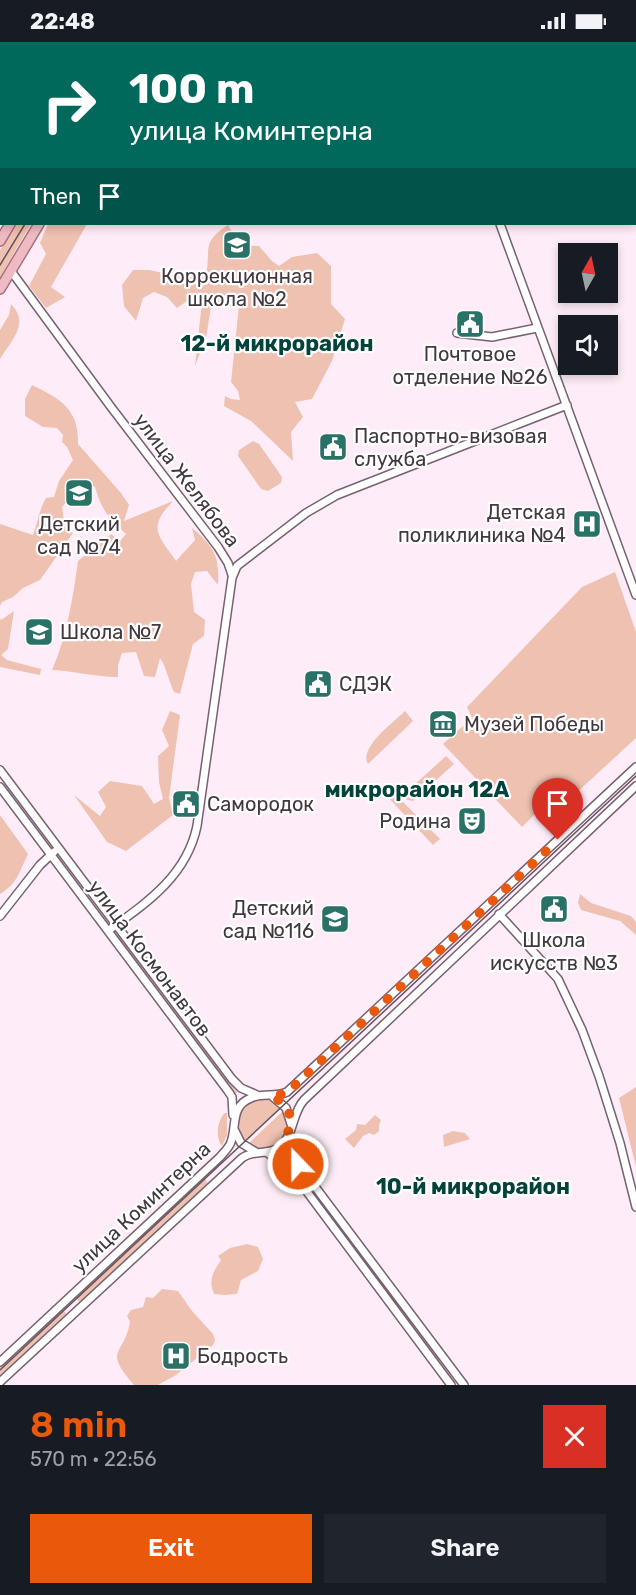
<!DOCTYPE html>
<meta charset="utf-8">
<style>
:root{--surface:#171b24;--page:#20242c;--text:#f1f3f6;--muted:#9ea1a6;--accent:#ea580c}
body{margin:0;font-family:Rubik,sans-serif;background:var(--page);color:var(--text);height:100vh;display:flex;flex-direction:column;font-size:22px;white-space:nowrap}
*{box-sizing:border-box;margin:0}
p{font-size:20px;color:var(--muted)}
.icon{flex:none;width:33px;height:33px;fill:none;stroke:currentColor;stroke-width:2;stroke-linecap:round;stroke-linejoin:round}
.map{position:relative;height:1343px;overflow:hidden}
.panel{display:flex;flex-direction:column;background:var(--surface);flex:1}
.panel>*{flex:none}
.guide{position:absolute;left:0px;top:0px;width:636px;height:183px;box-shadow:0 3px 9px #0003;background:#00695c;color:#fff;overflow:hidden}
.needle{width:39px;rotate:9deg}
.tools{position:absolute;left:558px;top:201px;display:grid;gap:12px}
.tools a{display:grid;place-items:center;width:60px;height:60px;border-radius:0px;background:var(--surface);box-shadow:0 3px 9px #0003;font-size:30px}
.pin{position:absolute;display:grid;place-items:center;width:51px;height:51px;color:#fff;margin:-62px -26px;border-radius:50% 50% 50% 0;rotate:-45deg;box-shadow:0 0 6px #0007}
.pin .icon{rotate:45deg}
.me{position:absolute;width:66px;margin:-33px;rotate:338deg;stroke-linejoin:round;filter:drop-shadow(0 0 4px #0008)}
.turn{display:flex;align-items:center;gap:21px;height:126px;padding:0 30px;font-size:27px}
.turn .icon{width:78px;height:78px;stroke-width:2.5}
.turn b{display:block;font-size:42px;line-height:51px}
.then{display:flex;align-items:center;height:57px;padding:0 30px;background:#0003;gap:12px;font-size:22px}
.round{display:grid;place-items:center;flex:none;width:63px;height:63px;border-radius:0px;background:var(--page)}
.overview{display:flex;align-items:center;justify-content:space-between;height:102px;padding:0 30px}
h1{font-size:36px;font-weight:600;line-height:45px;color:var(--accent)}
.button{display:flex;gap:12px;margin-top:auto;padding:12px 30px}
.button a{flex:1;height:69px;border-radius:0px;background:var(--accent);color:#fff;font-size:24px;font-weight:600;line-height:69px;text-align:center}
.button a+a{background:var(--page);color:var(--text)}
.status{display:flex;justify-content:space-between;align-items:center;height:42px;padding:0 30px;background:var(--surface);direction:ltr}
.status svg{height:16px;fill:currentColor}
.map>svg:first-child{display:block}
.green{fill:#eec1b1}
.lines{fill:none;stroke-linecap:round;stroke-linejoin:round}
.minor-casing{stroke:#786171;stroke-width:10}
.major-casing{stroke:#ab6f7b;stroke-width:12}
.minor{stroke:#fff;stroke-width:7}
.major{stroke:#eebbc4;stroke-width:9}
.tram{stroke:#61555d;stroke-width:1.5}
.route{stroke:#ea580c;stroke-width:10;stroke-dasharray:0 18}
.labels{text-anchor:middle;stroke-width:4.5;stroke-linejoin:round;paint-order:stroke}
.poi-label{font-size:20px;fill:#42383f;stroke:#fff;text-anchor:start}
.street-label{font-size:20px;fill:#42383f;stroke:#fff}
.quarter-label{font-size:22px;font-weight:bold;fill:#03433c;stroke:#fff}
</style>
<div class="status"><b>22:48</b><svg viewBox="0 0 49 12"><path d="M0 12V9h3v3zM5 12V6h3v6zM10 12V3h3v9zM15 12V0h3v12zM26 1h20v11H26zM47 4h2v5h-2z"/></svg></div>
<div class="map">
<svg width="636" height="1343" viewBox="0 0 636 1343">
<rect width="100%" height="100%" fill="#feedf8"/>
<!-- green -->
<path class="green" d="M0,0l83,1 -81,1 -2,90z
M181,0h313l-314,1z
M15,182h16l-31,53v-27z
M48,182h39l-36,63 14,10 -19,11 -17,-22 17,-32 -6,-11z
M228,183l13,21h18l13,15 7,5 13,-9 25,-4 14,13v38l14,15 -13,42 -20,38 -17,3 8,15 -12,15 2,29 -42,-40 -27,-15 1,-10 6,3 9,1 -2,-9 -7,-9 8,-76 -28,1 -5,31 -11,28 7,-64 -15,-1 -10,7 -10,-11 -13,-5 -11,6 -7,23 -12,-15 -2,-21 11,-15h16l23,5 34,2c5,-28 -5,-35 22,-52z
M11,262c19,20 1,35 -11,55v-29l9,-15z
M32,343c29,14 47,24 46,59l43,49 8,12 -5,16 49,-20c-26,27 -15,34 3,60l19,-21 -3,-12c22,18 28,29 26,57l-11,-14 -12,1 -4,12 3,28 11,8 -1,16 -11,8 -13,50 -6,-2c-5,-10 -8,-26 -14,-34l-5,19 -11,-1 -8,-24 -14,1 -4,12v12c-23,0 -43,-6 -66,-7 15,-34 21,-73 26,-109l33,-27 9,7 6,-7c-17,-16 -24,-23 -31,-47l-8,-5 -9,8 5,14 -7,2 -10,-4 -4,5 3,20 8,6 -33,47 -17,8 -10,9 -11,5 -2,4v-82l33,11c5,-13 6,-25 13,-37l8,-1 5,-16 14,-21 -6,-13 -5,-5 1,-7 -6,-7 -14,-1 -18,-11v-17z
M253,399l6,3 23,33 -1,6 -13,8 -7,-2 -23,-33 1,-6z
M615,530l21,60v106l-89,82 -12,-6 -13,13 -79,-83 29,-26 -5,-11 115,-120z
M14,569l-6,38 -7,6 6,5 34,9 -1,6 -40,-8v-49l1,2z
M170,669l10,4 -11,83 4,17 -47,36 -19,-9 -33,-47 26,21 6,-9 -8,-15 12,-11 32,5 12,18 9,-5 -4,-17 -1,-26 11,-10 -7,-16z
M405,669l8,10 -45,43c-10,-16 26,-42 37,-53z
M446,714l8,8 -41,37 -9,-2 -2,-3z
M386,743l54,54 -7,6 -52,-55z
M0,773l28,39c-9,18 -10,29 -28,40z
M580,852l11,9 40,13 5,6v13l-16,-14 -39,-11 -3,-7z
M119,891l118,159 -2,2 -119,-159z
M636,1045v80l-17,-69z
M267,1057l15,8 -37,34c-16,-19 -3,-44 22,-42z
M284,1068c1,4 3,9 3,14 0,21 -23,29 -39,20z
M225,1071h2v22l-5,11c-7,-8 -5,-26 3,-33z
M375,1073l6,5 -2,5v6l-5,4 -5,-2 -6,3 -9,12 -9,-9 11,-9 1,-6 8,1z
M453,1089l12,2 5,6 -26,8 -1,-12z
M293,1121l54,72 -2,2 -55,-72z
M204,1135l4,7 -128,119 -5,-7z
M247,1202l11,3 5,12 -5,12 -17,9 -4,14 -12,1 -11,-1c-6,-14 -1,-22 7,-34l-3,-4 12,-8z
M358,1207l82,111 -3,2 -82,-111z
M162,1247l16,2 14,20 21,23 2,6 -2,5 -37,30 -18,10h-24c-32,-37 -10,-28 -4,-63l-3,-6 4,-6 12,-3 3,-10 7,1z
M62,1266l5,7 -67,62v-11z"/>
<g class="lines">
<!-- minor casing -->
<g class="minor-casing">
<path id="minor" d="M132,0l2,2
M634,38l2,-1
M500,182l136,371
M11,229l100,136 107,140 10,16 4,12
M457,291l35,4 45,-9
M0,728l232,309 9,9 16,7
M0,745l228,304 4,6 1,18
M499,872l59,65 24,51 17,46 21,67 16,64
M0,874l40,-51 14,-13
M109,888c39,-28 78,-55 88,-104l35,-248 5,-12 69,-53 31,-18 230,-90
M273,1055l13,11 5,16
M234,1087l7,14 15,9
M288,1096c-3,12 2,18 10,26l166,221
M266,1110l24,17 161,216
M0,1320l220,-205c4,-5 9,-9 11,-15 6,-16 -1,-36 20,-44 12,-6 24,0 36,-6l349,-325
M0,1340l242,-224c12,-9 27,-2 39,-12 13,-12 11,-33 23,-46l332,-314"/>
</g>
<!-- major casing -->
<g class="major-casing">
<path id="major" d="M112,2l1,-2
M147,2l1,-2
M0,199l10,-17
M0,247l39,-65"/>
</g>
<!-- minor -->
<use href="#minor" class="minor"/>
<!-- major -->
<use href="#major" class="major"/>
<!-- tram -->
<path class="tram" d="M130,2l1,-2
M0,223l25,-41
M0,1328l636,-594"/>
</g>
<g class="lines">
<!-- route -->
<path class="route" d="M298,1122c-3,-4 -7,-7 -9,-11 -9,-21 17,-40 -18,-57l13,-2 8,-6 266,-248"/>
</g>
<!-- icons -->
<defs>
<g id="school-square" transform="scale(1.5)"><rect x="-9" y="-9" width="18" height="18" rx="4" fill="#2a7167" stroke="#fff"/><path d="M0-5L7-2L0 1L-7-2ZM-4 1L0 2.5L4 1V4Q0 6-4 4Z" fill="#fff"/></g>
<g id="civic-square" transform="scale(1.5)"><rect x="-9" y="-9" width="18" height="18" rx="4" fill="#2a7167" stroke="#fff"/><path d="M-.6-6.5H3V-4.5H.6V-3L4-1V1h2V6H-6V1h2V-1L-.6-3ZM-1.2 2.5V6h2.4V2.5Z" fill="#fff"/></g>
<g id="hospital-square" transform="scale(1.5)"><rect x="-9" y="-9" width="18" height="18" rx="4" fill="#2a7167" stroke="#fff"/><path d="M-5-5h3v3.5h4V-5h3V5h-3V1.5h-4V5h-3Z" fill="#fff"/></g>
<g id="museum-square" transform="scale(1.5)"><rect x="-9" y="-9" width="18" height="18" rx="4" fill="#2a7167" stroke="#fff"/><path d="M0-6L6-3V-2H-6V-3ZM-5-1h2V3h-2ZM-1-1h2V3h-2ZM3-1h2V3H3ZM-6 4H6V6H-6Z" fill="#fff"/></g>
<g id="theatre-square" transform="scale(1.5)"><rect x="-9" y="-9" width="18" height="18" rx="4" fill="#2a7167" stroke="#fff"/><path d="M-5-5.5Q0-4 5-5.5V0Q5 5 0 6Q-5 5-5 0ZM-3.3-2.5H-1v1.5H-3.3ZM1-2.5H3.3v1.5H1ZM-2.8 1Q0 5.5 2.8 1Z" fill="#fff"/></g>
</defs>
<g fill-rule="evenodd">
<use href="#school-square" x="237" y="203"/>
<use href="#civic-square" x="470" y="282"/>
<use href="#civic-square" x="333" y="405"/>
<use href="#school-square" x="79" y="451"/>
<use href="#hospital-square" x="587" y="482"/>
<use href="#school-square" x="39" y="590"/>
<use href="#civic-square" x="318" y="642"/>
<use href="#museum-square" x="443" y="682"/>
<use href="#civic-square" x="186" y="762"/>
<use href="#theatre-square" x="472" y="779"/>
<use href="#civic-square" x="554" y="867"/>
<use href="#school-square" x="335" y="877"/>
<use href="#hospital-square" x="176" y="1314"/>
</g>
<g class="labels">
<!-- poi labels -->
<g class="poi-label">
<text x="237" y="241" text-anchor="middle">Коррекционная<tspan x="237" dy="23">школа №2</tspan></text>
<text x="470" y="319" text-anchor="middle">Почтовое<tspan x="470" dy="23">отделение №26</tspan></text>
<text x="354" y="401">Паспортно-визовая<tspan x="354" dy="23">служба</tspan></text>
<text x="566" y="477" text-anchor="end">Детская<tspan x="566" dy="23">поликлиника №4</tspan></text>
<text x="79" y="489" text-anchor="middle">Детский<tspan x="79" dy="23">сад №74</tspan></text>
<text x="60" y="597">Школа №7</text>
<text x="339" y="649">СДЭК</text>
<text x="464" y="689">Музей Победы</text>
<text x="207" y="769">Самородок</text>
<text x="451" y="786" text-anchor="end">Родина</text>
<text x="314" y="873" text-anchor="end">Детский<tspan x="314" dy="23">сад №116</tspan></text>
<text x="554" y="905" text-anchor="middle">Школа<tspan x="554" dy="23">искусств №3</tspan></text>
<text x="197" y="1321">Бодрость</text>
</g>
<!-- street labels -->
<g class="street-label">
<text transform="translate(187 438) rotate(53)" y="7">улица Желябова</text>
<text transform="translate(150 916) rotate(53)" y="7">улица Космонавтов</text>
<text transform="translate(141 1165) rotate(-43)" y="7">улица Коминтерна</text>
</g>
<!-- quarter labels -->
<g class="quarter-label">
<text x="277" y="309">12-й микрорайон</text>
<text x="417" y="755">микрорайон 12А</text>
<text x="473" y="1152">10-й микрорайон</text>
</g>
</g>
</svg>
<div class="tools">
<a><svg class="needle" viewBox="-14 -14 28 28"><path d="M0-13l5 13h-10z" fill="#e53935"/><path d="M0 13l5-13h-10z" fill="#9ea1a6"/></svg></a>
<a><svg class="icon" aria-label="sound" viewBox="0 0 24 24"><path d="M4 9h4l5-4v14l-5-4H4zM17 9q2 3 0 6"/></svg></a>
</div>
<div class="pin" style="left:558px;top:798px;background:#d93025"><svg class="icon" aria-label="arrive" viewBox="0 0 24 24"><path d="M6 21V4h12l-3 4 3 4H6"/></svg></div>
<svg class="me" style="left:298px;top:1122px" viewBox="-20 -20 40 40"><circle r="17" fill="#ea580c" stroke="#fff" stroke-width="3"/><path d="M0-11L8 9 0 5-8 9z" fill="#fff"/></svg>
<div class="guide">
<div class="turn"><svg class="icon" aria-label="right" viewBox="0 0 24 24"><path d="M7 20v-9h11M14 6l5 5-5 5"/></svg><div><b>100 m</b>улица Коминтерна</div></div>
<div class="then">Then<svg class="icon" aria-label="arrive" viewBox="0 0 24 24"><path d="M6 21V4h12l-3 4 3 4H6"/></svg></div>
</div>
</div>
<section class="panel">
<div class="overview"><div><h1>8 min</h1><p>570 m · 22:56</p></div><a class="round" style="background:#d93025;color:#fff"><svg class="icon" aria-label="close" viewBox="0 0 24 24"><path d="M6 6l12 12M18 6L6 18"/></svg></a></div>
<div class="button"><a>Exit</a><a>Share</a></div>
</section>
